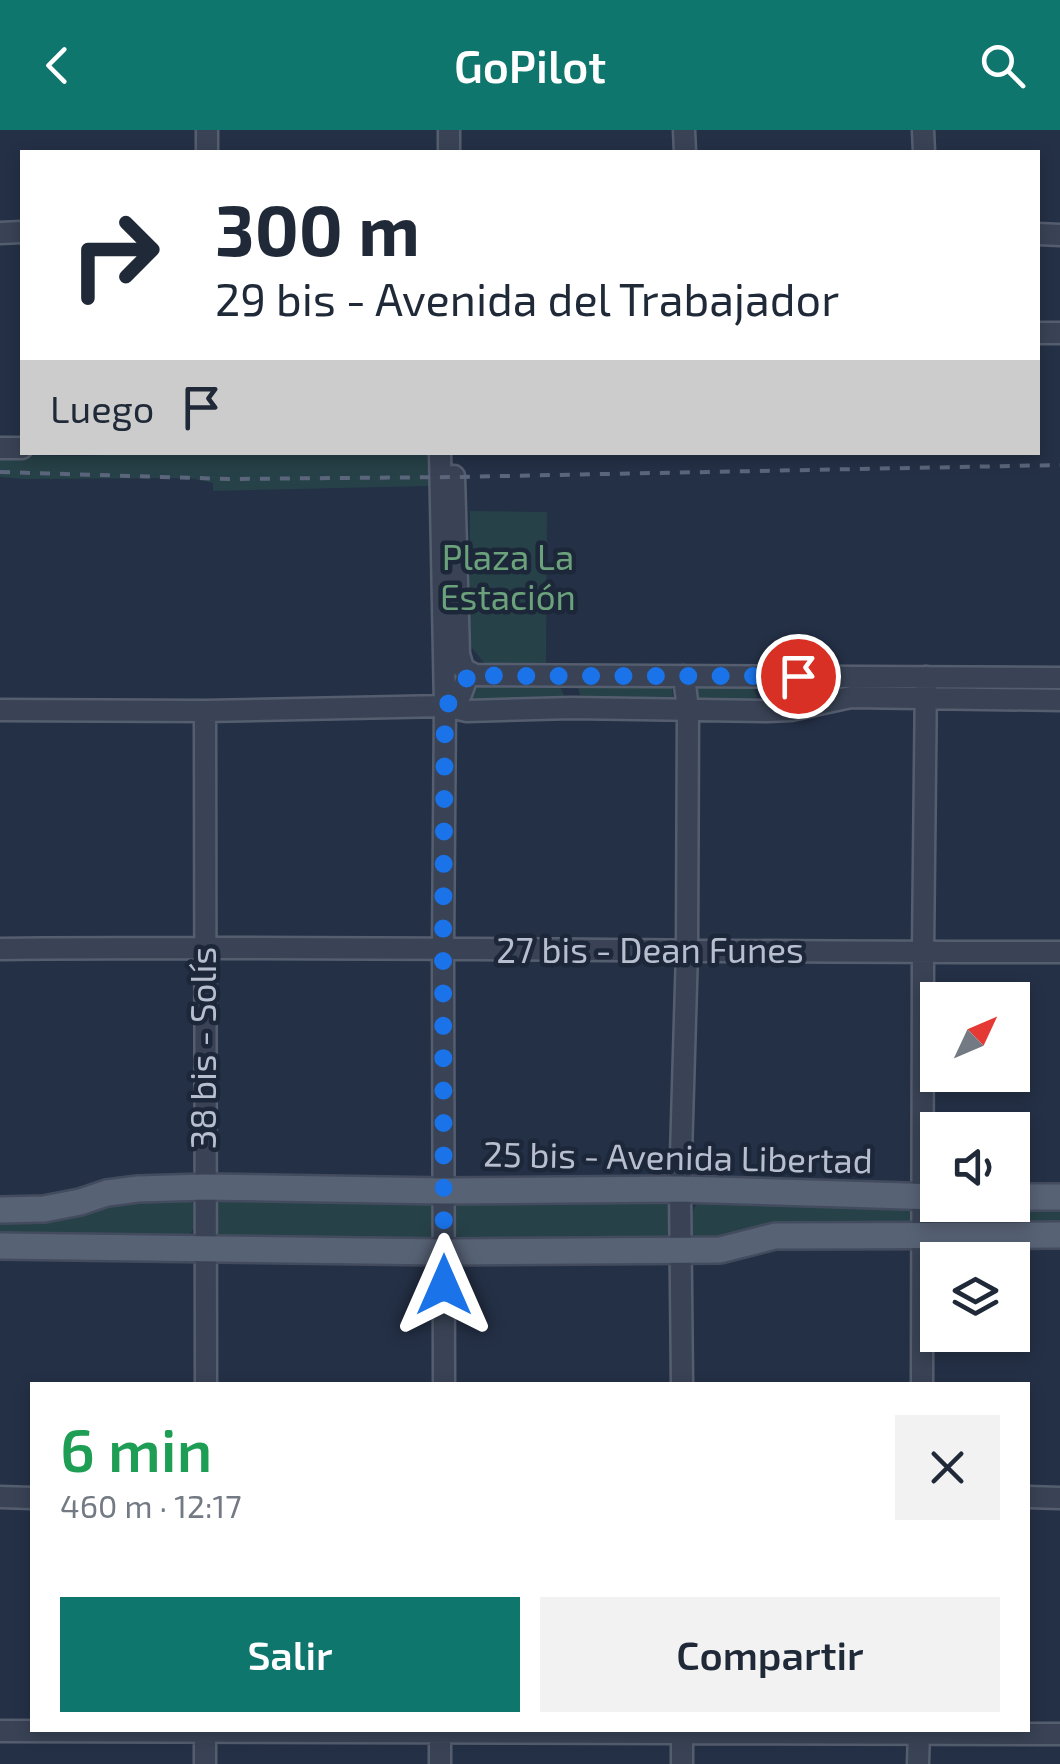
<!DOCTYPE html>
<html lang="es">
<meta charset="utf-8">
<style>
:root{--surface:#fff;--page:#f2f2f3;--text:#1f2937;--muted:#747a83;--accent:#0f766e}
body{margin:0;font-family:"Exo 2",sans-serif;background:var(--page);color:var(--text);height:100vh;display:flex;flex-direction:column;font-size:38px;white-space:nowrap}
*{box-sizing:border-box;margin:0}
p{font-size:32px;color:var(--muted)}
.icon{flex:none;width:55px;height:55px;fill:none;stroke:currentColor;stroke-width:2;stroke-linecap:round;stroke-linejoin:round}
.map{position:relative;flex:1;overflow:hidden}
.details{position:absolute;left:30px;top:1252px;width:1000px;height:350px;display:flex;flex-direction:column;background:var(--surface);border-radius:0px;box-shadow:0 5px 15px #0003}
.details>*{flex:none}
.banner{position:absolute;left:20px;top:20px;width:1020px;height:305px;border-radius:0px;box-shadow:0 5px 15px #0003;background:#fff;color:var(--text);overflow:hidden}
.needle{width:65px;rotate:46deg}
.controls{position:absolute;left:920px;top:852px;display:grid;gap:20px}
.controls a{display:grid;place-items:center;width:110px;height:110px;border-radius:0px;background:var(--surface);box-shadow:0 5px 15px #0003;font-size:50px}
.pin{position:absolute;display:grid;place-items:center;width:85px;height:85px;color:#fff;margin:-42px;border:5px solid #fff;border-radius:50%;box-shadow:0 2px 10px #0007}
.me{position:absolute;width:110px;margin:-55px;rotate:0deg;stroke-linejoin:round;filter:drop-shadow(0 0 8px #0008)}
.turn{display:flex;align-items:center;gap:35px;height:210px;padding:0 30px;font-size:45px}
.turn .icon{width:130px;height:130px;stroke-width:2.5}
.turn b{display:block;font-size:70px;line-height:85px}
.then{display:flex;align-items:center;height:95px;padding:0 30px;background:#0003;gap:20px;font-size:38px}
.round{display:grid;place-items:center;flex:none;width:105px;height:105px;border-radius:0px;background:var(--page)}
.summary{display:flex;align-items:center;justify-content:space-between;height:170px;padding:0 30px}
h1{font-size:60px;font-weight:600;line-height:75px;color:#1e9e55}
.cta{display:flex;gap:20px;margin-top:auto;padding:20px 30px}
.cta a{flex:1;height:115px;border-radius:0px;background:var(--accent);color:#fff;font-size:40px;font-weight:600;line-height:115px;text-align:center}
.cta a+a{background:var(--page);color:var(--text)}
header{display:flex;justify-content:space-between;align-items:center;height:130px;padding:0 30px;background:var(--accent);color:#fff;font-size:45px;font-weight:600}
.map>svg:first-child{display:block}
.green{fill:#264147}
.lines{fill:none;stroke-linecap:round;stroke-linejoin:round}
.minor-casing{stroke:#555e6f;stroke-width:25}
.major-casing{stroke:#434c5e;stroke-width:30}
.minor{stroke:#394355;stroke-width:20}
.major{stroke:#576275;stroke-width:25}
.rail{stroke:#5b667c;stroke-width:4;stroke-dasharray:10 10;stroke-linecap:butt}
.route{stroke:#1a73e8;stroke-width:18;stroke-dasharray:0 32.4}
.labels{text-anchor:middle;stroke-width:9;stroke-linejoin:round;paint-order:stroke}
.park-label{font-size:35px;fill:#6ba27b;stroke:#1d273a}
.street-label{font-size:35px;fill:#b7bece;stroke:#1d273a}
</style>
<header><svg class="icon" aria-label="back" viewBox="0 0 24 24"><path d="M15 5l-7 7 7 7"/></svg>GoPilot<svg class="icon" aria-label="search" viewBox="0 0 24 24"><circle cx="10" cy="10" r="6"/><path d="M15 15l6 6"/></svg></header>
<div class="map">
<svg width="1060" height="1634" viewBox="0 0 1060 1634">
<rect width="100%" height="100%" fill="#243046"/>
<!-- green -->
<path class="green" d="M192,322h233l3,2 1,32 -216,5v-8l-23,-5 -168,1 -22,-2v-22l80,1z
M470,381l77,1 -1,152h-61l-16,-20z
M473,553l16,2h70l6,12 -1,3 -98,3z
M581,555l88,1 3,1 1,11 -4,4 -87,-1 -4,-13z
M701,556h52l4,11 -4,6 -52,-1 -3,-3v-10z
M775,556h138l-1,3 -128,12 -8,-4z
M190,1069c10,14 7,32 -6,41l-184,-1v-24l114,-14z
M216,1069l215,4v40l-214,-4z
M670,1069v40l-214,1v-40z
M704,1069l204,7 4,4 2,7 -4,8 -169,12 -46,1c-7,-13 -6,-33 9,-39z
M935,1076h125v22l-125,-1z"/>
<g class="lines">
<!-- minor casing -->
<g class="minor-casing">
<path id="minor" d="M684,0l1,22
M923,0l1,22
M207,22v-22
M449,22v-22
M0,103l22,-1
M1038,104l22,1
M1038,203h22
M0,318h22
M440,322l5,254 -2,245 1,434
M469,542l6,3 585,3
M445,576l16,-12 8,-22 -6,-4 -4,-14 -5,-178
M0,580l205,1 240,-5 22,5 105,-3 195,3 24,-1 60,-13 209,3
M205,581l1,674
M0,819c353,-4 707,4 1060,3
M682,1255l-2,-196 7,-238 1,-241 -4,-34
M922,1255l1,-433 3,-275
M0,1367l32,1
M1028,1367l32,1
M440,1600v34
M0,1601l1060,3
M205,1634v-34
M682,1634v-34
M918,1634l1,-34"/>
</g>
<!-- major casing -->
<g class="major-casing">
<path id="major" d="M1012,1067h48
M0,1080l44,-1 36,-7 27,-9 31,-4 67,-2 238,4 237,-2 258,8
M0,1116l444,6 276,-2 55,-14 285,-1"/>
</g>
<!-- minor -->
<use href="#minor" class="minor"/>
<!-- major -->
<use href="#major" class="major"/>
<!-- rail -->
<path class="rail" d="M0,342l229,7 225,-2 606,-12"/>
</g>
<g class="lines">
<!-- route -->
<path class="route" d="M444,1155l-1,-335 2,-244 16,-12 8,-22 6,3 31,1h292"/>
</g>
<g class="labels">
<!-- park labels -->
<g class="park-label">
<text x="508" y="440">Plaza La<tspan x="508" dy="40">Estación</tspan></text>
</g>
<!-- street labels -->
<g class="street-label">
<text x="650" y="833">27 bis - Dean Funes</text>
<text transform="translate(204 918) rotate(-90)" y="12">38 bis - Solís</text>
<text transform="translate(678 1028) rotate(1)" y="12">25 bis - Avenida Libertad</text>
</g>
</g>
</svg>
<div class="controls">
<a><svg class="needle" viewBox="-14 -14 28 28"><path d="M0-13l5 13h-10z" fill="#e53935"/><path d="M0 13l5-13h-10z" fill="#747a83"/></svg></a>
<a><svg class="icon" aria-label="sound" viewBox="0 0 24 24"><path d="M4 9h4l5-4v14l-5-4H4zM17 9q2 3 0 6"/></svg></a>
<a><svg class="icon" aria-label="layers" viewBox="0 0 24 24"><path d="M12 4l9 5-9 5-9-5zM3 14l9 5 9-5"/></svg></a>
</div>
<div class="pin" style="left:798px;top:546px;background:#d93025"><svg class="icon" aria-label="arrive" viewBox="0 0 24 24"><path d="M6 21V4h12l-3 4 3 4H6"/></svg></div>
<svg class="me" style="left:444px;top:1155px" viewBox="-20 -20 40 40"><path d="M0-17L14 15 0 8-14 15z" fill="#1a73e8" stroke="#fff" stroke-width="4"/></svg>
<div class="banner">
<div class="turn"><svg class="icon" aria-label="right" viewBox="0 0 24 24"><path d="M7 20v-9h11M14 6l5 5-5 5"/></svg><div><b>300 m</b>29 bis - Avenida del Trabajador</div></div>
<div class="then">Luego<svg class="icon" aria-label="arrive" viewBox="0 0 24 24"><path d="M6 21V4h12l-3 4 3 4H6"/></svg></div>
</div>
<section class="details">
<div class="summary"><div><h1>6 min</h1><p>460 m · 12:17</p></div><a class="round"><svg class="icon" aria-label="close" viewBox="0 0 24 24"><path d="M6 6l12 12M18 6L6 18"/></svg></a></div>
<div class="cta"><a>Salir</a><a>Compartir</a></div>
</section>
</div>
